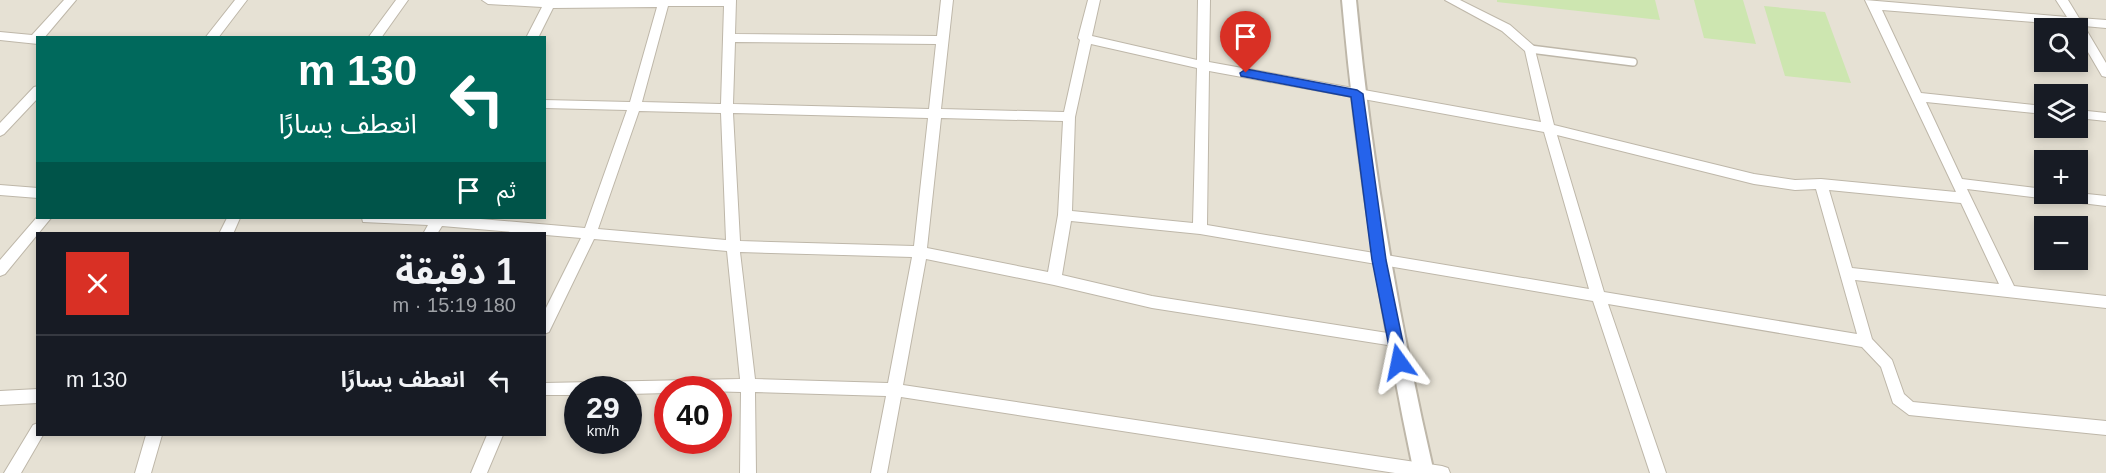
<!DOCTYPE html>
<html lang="ar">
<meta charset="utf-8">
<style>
:root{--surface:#171b24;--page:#242831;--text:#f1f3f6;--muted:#9ea1a6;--line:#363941}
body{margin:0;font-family:Arial,"Noto Sans Arabic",sans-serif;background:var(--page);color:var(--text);direction:rtl;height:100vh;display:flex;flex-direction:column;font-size:22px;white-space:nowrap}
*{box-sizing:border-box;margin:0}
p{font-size:20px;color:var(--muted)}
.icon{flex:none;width:33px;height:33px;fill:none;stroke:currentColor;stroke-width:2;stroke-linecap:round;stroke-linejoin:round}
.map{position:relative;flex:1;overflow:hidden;direction:ltr}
.sheet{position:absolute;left:36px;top:232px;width:510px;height:204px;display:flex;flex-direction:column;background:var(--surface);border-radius:0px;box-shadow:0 3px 9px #0003;direction:rtl}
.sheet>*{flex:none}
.banner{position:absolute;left:36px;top:36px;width:510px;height:183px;border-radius:0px;box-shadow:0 3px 9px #0003;direction:rtl;background:#00695c;color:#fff;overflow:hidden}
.controls{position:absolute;left:2034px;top:18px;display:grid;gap:12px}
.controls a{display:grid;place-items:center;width:54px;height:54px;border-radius:0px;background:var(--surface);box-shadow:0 3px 9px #0003;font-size:30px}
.speed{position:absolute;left:564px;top:376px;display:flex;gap:12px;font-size:30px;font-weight:700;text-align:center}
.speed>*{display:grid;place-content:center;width:78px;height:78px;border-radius:50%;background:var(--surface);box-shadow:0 3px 9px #0003;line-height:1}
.speed small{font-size:15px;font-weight:400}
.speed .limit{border:9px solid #d22;background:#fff;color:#111}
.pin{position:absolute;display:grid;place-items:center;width:51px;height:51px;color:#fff;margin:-62px -26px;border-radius:50% 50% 50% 0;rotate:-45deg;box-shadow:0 0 6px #0007}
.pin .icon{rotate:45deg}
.me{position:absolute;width:66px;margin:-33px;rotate:348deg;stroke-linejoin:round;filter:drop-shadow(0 0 4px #0008)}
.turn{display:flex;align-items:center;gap:21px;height:126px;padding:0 30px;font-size:27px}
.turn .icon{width:78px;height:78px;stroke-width:2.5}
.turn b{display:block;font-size:42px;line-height:51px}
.then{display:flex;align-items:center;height:57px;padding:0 30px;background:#0003;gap:12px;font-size:22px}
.round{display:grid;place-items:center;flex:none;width:63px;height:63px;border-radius:0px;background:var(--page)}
.summary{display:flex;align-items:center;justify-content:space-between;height:102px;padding:0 30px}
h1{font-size:36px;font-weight:700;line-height:45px}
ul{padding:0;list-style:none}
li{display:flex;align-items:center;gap:18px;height:90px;padding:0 30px;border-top:2px solid var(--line)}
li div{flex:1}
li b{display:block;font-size:22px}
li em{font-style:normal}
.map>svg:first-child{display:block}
.residential{fill:#e6e1d4;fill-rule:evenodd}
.green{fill:#cde6b0}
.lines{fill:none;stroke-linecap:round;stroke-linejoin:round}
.service-casing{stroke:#beb7a9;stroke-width:10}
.minor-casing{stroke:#beb7a9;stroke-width:2}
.tertiary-casing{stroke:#beb7a9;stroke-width:4}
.service{stroke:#fff;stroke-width:7}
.minor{fill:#fff;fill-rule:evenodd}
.tertiary{fill:#fff;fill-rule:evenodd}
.route{fill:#2563eb;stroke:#184099;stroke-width:1.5}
</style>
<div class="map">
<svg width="2106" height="473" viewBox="0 0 2106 473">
<rect width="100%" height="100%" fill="#f2efe6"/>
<!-- residential -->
<path class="residential" d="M0,0h2106v473h-2106zM2044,28h34v34h-34zM38,38h506v180h-506zM2044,94h34v34h-34zM2044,160h34v34h-34zM2044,226h34v34h-34zM38,234h506v201h-506zM578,390h50v51h-50zM668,390h50v51h-50z"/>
<!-- green -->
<path class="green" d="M1497,0h158l5,20 -163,-18z
M1694,0h49l13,44 -52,-6z
M1764,6l61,6 26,71 -66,-7z"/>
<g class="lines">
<!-- service casing -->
<g class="service-casing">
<path id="service" d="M1530,49l103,13"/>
</g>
<!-- minor casing -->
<g class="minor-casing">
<path id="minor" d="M64,0h12l-32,38h-6v6l-38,-4v-8l32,3z
M235,0h12l-29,38h-13z
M396,0h12l-27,38h-13z
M482,0h254l-1,34 202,2 4,-36h12l-12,109 123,3 16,-72 -2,-2 10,-38h12l-8,36 105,24 1,-60h12l-1,62 332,60 -16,-71 -23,-20 -57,-31h15l50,25 24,21 20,79 200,49 41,6 26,-1 135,13 -91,-192 202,17 -11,-17h12l11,18 27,2v8l-22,-2 22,37v14l-4,-1 -24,-41v-7h-5l-2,-3 -189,-15 39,83 123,13v8l-118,-12 36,77 82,10v5l34,-1 28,3v10l-139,-17 47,97 92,10v12l-251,-28 17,59 20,21 12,34 9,8 193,19v14l-197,-20 -16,-12 -12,-36 -19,-20 -254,-43 58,169h-16l-57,-172 -393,-67 -129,-13 -9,54 90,21 242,38 5,2 2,4 -2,4 -5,2 -242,-38 -98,-23 -128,-26 -23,126 539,81 6,2 2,5h-55l-494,-76 -14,76h-16l15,-77 -131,-4 1,81h-16l1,-81 -73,-2v3l-40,1v-4h-50v5h-34v-12l196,-4 -13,-128 -133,-12 -45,93 -5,2v-22l37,-74 -139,-12 -5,8h-14l5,-9 -65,-3 -1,-4h107l116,10 42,-118 -83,-2v-8l86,2 27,-95 -104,1 -15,30h-12l16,-31 -54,-3zM668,6h56l-3,98 -79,-2zM735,42l201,2 -7,65 -196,-5zM1091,44l106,24 -4,155 -121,-12 3,-94zM1209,71l335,61 45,157 -382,-64zM639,111l82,2 5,127 -128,-11zM733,113l195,5 -14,128 -174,-5zM941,118l122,3 -5,94 -10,57 -121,-24zM1557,135l197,49 41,6 21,-1 41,145 -253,-42zM1829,190l132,13 38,81 -147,-16zM740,252l172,5 -24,126 -133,-4z
M38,86v12l-34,36 -4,2v-13l34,-36z
M2078,110l28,3v8l-28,-3z
M0,185l38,3v10l-38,-3z
M38,216l13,2 -46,56 -5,2v-16z
M227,218h13l-7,16h-14z
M38,389v14l-38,2v-14z
M38,423v12h5l-22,38h-17l29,-48z
M146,435h16l-11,38h-16z
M487,435h16l-16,38h-16z"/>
</g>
<!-- tertiary casing -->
<g class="tertiary-casing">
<path id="tertiary" d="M1342,0h14c15,160 42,317 78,473h-20c-33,-157 -58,-313 -72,-473z"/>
</g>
<!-- service -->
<use href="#service" class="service"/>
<!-- minor -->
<use href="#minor" class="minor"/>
<!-- tertiary -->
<use href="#tertiary" class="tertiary"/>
</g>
<!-- route -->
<path class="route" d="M1246,69l111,21 6,4 23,166 21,102 -3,4h-10l-2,-4 -20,-102 -21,-163 -110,-21 -1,-3z"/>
</svg>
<div class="controls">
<a><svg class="icon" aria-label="search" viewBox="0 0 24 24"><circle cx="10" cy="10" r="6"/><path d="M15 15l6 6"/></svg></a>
<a><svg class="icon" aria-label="layers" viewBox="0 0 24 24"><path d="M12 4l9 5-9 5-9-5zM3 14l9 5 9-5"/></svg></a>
<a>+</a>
<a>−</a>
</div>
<div class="speed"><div>29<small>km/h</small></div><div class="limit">40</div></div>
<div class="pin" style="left:1246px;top:73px;background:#d93025"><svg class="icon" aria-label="arrive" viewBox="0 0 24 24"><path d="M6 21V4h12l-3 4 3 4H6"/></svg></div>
<svg class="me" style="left:1399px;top:362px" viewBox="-20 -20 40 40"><path d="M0-17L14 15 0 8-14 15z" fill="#2563eb" stroke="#fff" stroke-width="4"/></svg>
<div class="banner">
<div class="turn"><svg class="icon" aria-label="left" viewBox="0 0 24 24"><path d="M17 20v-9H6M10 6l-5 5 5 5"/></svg><div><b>130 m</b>انعطف يسارًا</div></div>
<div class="then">ثم<svg class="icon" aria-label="arrive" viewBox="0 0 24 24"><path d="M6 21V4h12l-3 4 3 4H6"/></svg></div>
</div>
<section class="sheet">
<div class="summary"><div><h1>1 دقيقة</h1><p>180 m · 15:19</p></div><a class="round" style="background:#d93025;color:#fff"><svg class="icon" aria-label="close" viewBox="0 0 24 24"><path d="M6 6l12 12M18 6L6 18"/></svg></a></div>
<ul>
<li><svg class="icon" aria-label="left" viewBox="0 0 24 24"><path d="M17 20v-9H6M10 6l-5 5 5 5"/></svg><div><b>انعطف يسارًا</b></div><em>130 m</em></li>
</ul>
</section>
</div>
